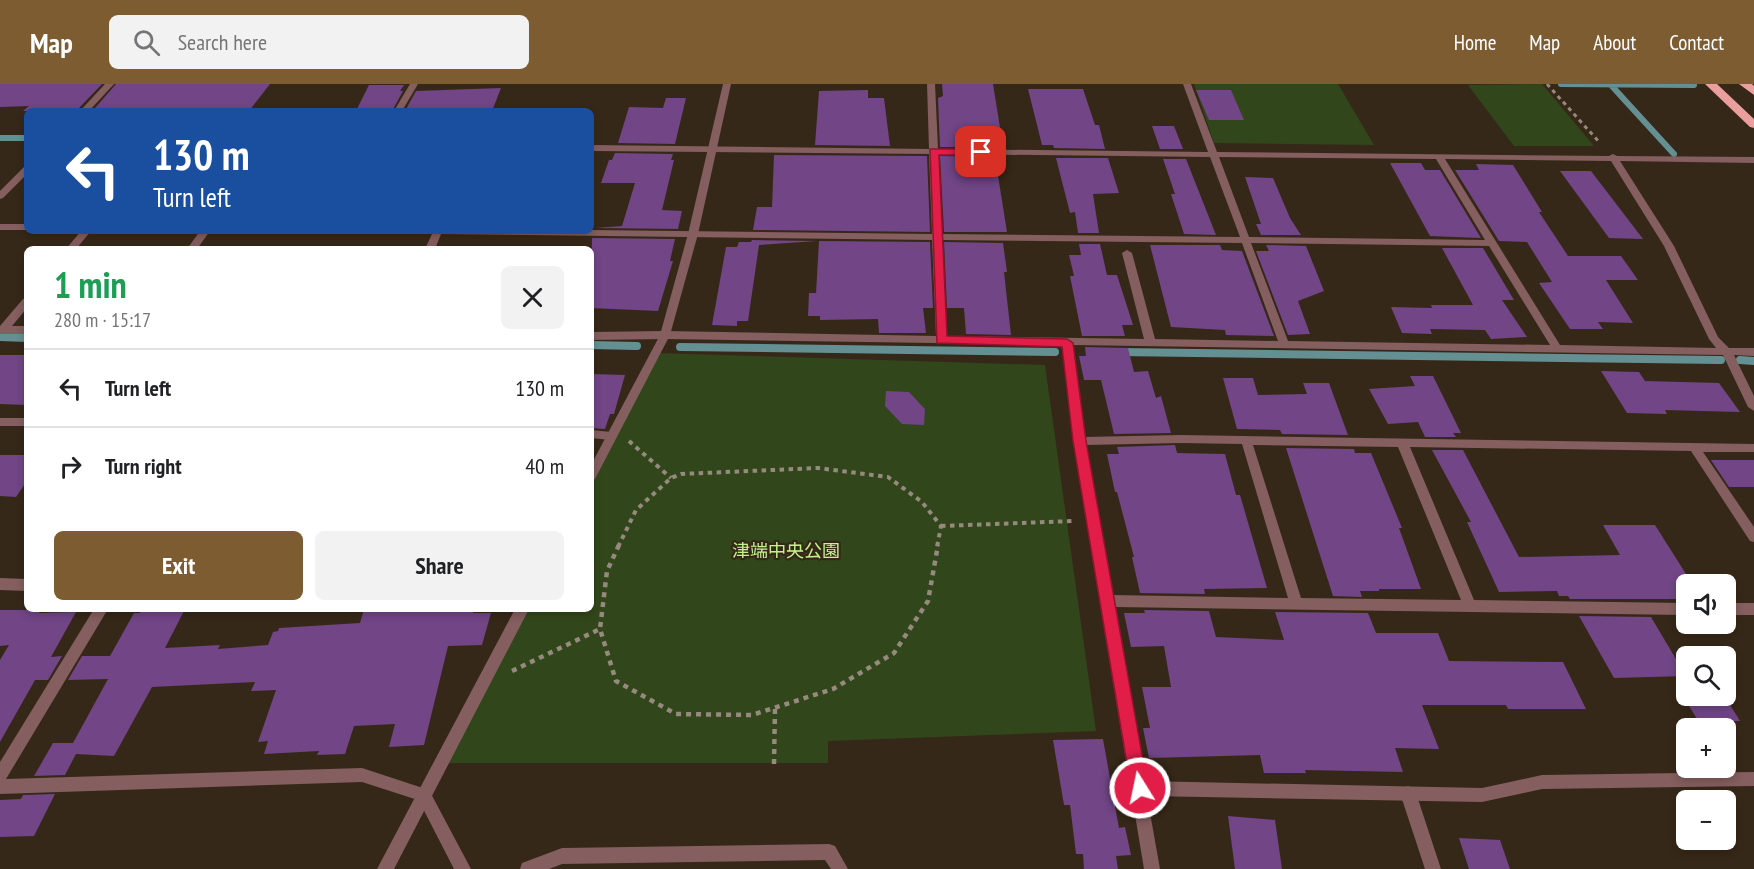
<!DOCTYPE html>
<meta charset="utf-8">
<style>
:root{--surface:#fff;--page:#f2f2f2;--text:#202124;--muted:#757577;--line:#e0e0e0;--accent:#7e5c31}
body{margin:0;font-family:"PT Sans Narrow","Noto Sans JP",sans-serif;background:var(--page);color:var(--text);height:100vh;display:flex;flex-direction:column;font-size:22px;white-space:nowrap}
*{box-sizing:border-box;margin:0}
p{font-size:20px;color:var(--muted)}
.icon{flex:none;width:33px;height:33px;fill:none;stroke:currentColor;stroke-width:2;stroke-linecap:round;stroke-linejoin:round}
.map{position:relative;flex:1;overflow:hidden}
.side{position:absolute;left:24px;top:162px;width:570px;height:366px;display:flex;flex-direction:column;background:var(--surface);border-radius:9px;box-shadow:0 3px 9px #0003}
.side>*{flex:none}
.top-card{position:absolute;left:24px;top:24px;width:570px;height:126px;border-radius:9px;box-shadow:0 3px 9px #0003;background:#1a4fa0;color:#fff;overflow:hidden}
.buttons{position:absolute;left:1676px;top:490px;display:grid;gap:12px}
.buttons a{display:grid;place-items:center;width:60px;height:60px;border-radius:9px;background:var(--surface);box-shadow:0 3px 9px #0003;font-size:30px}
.pin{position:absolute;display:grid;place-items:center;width:51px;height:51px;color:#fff;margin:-26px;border-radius:12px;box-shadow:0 3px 9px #0006}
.me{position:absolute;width:66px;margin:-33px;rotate:350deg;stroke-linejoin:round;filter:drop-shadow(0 0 4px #0008)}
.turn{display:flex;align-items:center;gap:21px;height:126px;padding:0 30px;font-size:27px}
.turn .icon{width:78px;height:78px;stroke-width:2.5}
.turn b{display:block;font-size:42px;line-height:51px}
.round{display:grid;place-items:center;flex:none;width:63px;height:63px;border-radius:9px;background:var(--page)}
.summary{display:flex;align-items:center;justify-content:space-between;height:102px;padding:0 30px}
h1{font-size:36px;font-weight:700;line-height:45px;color:#1e9e55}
.action{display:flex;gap:12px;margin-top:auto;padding:12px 30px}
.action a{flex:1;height:69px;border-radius:9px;background:var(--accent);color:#fff;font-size:24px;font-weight:700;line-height:69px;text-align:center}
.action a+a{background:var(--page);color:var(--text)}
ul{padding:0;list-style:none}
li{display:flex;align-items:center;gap:18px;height:78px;padding:0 30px;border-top:2px solid var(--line)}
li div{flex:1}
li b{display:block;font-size:22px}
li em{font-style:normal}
header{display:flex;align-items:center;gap:36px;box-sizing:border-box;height:84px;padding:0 30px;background:var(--accent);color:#fff}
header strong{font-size:28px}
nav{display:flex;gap:33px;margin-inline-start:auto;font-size:21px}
.search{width:420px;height:54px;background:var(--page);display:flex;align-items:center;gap:15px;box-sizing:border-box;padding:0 21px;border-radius:9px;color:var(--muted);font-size:22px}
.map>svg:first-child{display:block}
.green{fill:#32461b}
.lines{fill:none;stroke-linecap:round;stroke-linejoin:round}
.stream-far1{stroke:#649093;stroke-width:6}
.stream{stroke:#649093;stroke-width:8}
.building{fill:#714586}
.path-far2{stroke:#958a7d;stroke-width:3;stroke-dasharray:4 4;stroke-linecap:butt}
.path-far1{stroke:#958a7d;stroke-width:4;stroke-dasharray:4.5 4.5;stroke-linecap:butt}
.path{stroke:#958a7d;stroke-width:4.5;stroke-dasharray:5 5;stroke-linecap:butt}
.service{fill:#855e5f;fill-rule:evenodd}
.minor{fill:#855e5f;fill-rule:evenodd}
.tertiary{fill:#855e5f;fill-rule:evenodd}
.trunk{fill:#eb9e9e;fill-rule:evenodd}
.route{fill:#e11d48;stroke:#92132f;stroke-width:1.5}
.labels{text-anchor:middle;stroke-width:4.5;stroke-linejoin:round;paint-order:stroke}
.park-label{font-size:18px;fill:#c2f48c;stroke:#362818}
</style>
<header>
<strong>Map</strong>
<div class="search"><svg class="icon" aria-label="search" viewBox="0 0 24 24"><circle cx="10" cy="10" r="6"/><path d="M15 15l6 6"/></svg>Search here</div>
<nav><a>Home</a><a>Map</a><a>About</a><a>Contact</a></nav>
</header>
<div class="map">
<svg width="1754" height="785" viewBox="0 0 1754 785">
<rect width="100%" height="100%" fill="#362818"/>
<!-- green -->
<path class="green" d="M1194,0h144l36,61 -160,-2z
M1542,0l52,62h-80l-46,-61z
M655,269l390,12 51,366 -268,10v22h-388l81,-154h70v-134z"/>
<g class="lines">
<!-- stream-far1 -->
<path class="stream-far1" d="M1561,0l133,1
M1610,0l64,70
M0,54h27"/>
<!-- stream -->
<path class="stream" d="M0,253l27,1
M591,261l46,1
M680,263l375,5
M1118,268l603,8
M1740,276l14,1"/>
</g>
<!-- building -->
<path class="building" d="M0,0h102l-23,24h-9l-2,3h-45l6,-5 -29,1z
M116,0h154l-21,27h-109l2,-2 -47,-1z
M942,0h51l9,56h-9l1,7h-54l-2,-49 5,-2z
M369,1h35l-4,6h3l-11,20h-36z
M501,4l-9,23h-87l11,-20z
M1028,5h55l12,36h4l6,24 -51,-1 -1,-3h-11z
M868,6v8h16l6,48 -75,-1 4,-54z
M1196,6h35l13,30h-35z
M666,14h20l-11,46 -57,-1 11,-36 34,1z
M1152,42h22l9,23h-23z
M615,69l58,1 -2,6h3l-12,50 20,1 -4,18 -83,-1 27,-2 13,-43h-34l8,-23h3z
M774,71l153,1 3,76 -177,-2 4,-23h15z
M940,72l55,1 12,75h-63z
M1056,74h52l11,35 -26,1 6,39h-21l-3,-21 -5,1z
M1163,75h23l30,76 -32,-1 -13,-40h4z
M1390,79h31l4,7h15l41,68 -51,-2z
M1476,80l37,1 29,47h-3l29,44h53l17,24h-32l27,43 -35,-1 5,7h-33l-31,-46 13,-1 -25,-40 -28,-1 -44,-71h24z
M1560,87h31l52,68 -34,-1z
M1245,93l28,1 17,40 11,17h-40l-5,-11h5z
M592,154l83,1 -5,22h3l-15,50 -67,-3z
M752,156l65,1 -58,4 -11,76h-11v5l-25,-1 14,-78h11l2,-5h12z
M819,157l111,1 3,66h-10l3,25h-47l-1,-14 -58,1v-4h-12l1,-23h7z
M944,158l59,1 4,29h-3l7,63 -45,-1 -2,-26h-17z
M1079,160h21l7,31h10l16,50h-11l3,11h-43l-12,-60h4l-5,-21h12z
M1150,161h70l2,5 20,1 32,85 -48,-1 -1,-5 -54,-3z
M1266,161l40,1 18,45 -26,10 12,33 -22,1 -32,-84h13z
M1442,164h41l31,52h-12l25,37 -36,2 -6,-9 -55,-1 2,5 -30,-1 -11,-26 41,1 -1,-3h42z
M1085,263l43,1 6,24 14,-1 8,27 5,-2 10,37 -57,1 -13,-54h-17l-5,-24h7z
M0,271h27v50l-27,-1z
M1601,287l38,1 6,9 74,2 21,29 -75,-2 2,4 -40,-1z
M591,290l34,1 -11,39h-4l-5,15 -14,-1z
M1410,292h23l28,57h-8l3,4h-31l-7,-15 -30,2 -19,-35 46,-3z
M1223,294h30l5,17 49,-1 -4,-11h26l19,52 -66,-1 -2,-4 -43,-1z
M886,307l23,1 16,17 -1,16 -22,-1 -17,-18z
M1175,361l2,8 48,1 11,41h4l27,93 -63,1 1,5 -65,-1 -8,-36h2l-17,-65h-2l-8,-38h12l-2,-7z
M1286,364l68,1 1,4h16l31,75h-3l22,61h-42v2h-19l2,6 -29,-1z
M1432,366h31l56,107 101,-2 -17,-30h52l31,49v25h-116l-2,-3h-9l-2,-5 -58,1 -32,-70h4z
M0,371h27v26l-11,16 -16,-1z
M1711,376h43v27h-25z
M142,525h43l-20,39 55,-3 -2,4 50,-4 5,-13 5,-1 1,-3 81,-5 4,-14h110l-1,4h18l-9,32 -34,1 -24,99 -35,2 6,-23 -41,2 -9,28 -28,1 2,-4 -55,3 4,-13 -10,1 18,-52 -25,1 4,-9 -103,5 -38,69 -38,-2 -11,21 -31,1 19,-33h20l35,-64 -40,1 14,-24h28l24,-43h6z
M0,526h41l-2,3 37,-1 -25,45 11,-1 -14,24h-13l-35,62v-82l9,-15 -9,1z
M1144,526l65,1 7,26 68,3 -9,-28 93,1 8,20h62l11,28 114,1 23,47h-78l-2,-4h-84l17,44 -44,-1 8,24 -98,-2 1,3h-42l-4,-18 -111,3 -6,-30h7l-8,-41h29l-7,-41 -33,1 -7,-34h21z
M1579,532l72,1 35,59 -72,2z
M1725,613l15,24 -41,1 -15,-24z
M1103,655l16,89 6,-1 6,28 -15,1 2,13h-34l-1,-15h-7l-6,-49h-6l-11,-65z
M55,710l-21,42 -34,1v-37l21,-1 2,-4z
M1228,732l47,4 7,49h-47z
M1459,754l41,2 10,29h-41z"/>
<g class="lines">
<!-- path-far2 -->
<path class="path-far2" d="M1547,0l53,59"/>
<!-- path-far1 -->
<path class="path-far1" d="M629,357l42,37
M941,442l133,-5
M618,463l18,-37 35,-32 10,-4 137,-6 70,9 34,25 19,24 -4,21"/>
<!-- path -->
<path class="path" d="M619,461l-12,26 -7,58 16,52 60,33 76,1 81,-26 61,-36 34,-52 10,-56
M512,587l88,-42
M774,680l1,-56"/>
<!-- service -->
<path class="service" d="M1408,702l5,2 3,5 25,76h-16l-25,-76 3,-5z
M424,704l5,2 42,79h-17l-38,-74 3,-5z
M829,760l6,2 13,23h-17l-6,-9 -263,4 -13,5h-29l2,-6 40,-15z"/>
<!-- minor -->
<path class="minor" d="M105,0h9l-25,27h-9z
M410,0h8l-16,27h-8z
M927,0h8l3,65 270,3 -25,-68h8l26,68 392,4 4,-2 4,2 137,1v6l-134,-2 54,85 44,91 11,11h25v8l-20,-1 20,41v15l-6,-4 -25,-52 -650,-10 11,92 97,-2 573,9v8h-51l51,75v15l-4,-1 -59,-90 -281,-4 64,153 212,3v12l-572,-8 30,174 338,7 60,-13 212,-3v14l-212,3 -60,13 -335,-6 13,73h-16l-71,-428 -11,-96 -397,-6 -74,1v-8l74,-1 271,5 -4,-96 -491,-6 -6,15h-10l7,-15h-41l-5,-3 205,-1 341,4 -3,-80 -338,-3v-6l338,4zM938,70l272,3 30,80 -298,-3zM1219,73l217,2 49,81 -236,-3zM1445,75l166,2 53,85 45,93 7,9 -156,-3zM942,156l300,3 36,98 -123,-2 -23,-86 -5,-3 -5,3 22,86 -198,-3zM1251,159l238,3 61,99 -262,-4zM1181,359l61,1 46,154 -176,-3 -26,-150zM1253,361l145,2 63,153 -160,-2z
M27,82v8l-24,24 -3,1v-8l24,-24z
M0,140h27v6h-27z
M81,147h10l-15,18h-10z
M200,147h10l-13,18h-10z
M27,214v10l-15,18h15v8h-27v-8l23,-27z
M0,334h27v8h-27z
M591,346l20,2 6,4 -6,4 -20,-2z
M0,494l27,1v12l-27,-1z
M1725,519h29v12h-29z
M94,525h14l-102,170 356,-11 67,22 3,5 -3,5 -5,2 -62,-20 -362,12v-32z"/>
<!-- tertiary -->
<path class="tertiary" d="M723,0h8l-33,150 -28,101 -75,144 -4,2v-16l69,-130 28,-101z
M515,525h14l-135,260h-17z"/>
<!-- trunk -->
<path class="trunk" d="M1705,0h12l37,35v9l-4,-1z
M1739,0h13l2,2v9z"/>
</g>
<!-- route -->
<path class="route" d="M930,65h51l5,3 -5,3h-42l8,181 120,3 6,4 13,98 62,347 -2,6 -6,2 -6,-2 -3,-6 -58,-347 -11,-94 -125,-4z"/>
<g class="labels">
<!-- park labels -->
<g class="park-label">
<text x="786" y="473">津端中央公園</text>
</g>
</g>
</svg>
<div class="buttons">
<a><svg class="icon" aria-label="sound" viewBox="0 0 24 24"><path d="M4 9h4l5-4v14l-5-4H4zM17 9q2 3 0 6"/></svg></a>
<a><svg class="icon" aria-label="search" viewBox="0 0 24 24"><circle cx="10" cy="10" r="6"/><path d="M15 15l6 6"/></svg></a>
<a>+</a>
<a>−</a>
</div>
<div class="pin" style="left:981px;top:68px;background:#d93025"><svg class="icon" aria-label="arrive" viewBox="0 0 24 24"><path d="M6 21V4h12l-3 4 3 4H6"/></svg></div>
<svg class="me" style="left:1140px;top:704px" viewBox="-20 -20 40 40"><circle r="17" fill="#e11d48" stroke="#fff" stroke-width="3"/><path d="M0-11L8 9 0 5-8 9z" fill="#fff"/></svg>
<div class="top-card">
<div class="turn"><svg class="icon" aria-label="left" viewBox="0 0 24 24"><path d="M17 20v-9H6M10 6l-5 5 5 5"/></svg><div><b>130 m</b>Turn left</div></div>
</div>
<section class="side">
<div class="summary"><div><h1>1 min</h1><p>280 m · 15:17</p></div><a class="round"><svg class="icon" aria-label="close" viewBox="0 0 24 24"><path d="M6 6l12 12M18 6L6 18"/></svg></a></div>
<ul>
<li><svg class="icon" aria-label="left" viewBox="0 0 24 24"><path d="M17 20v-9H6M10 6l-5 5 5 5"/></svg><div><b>Turn left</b></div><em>130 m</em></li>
<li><svg class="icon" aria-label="right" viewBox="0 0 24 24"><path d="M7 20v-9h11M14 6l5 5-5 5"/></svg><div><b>Turn right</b></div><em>40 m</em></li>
</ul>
<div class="action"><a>Exit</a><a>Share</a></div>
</section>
</div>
